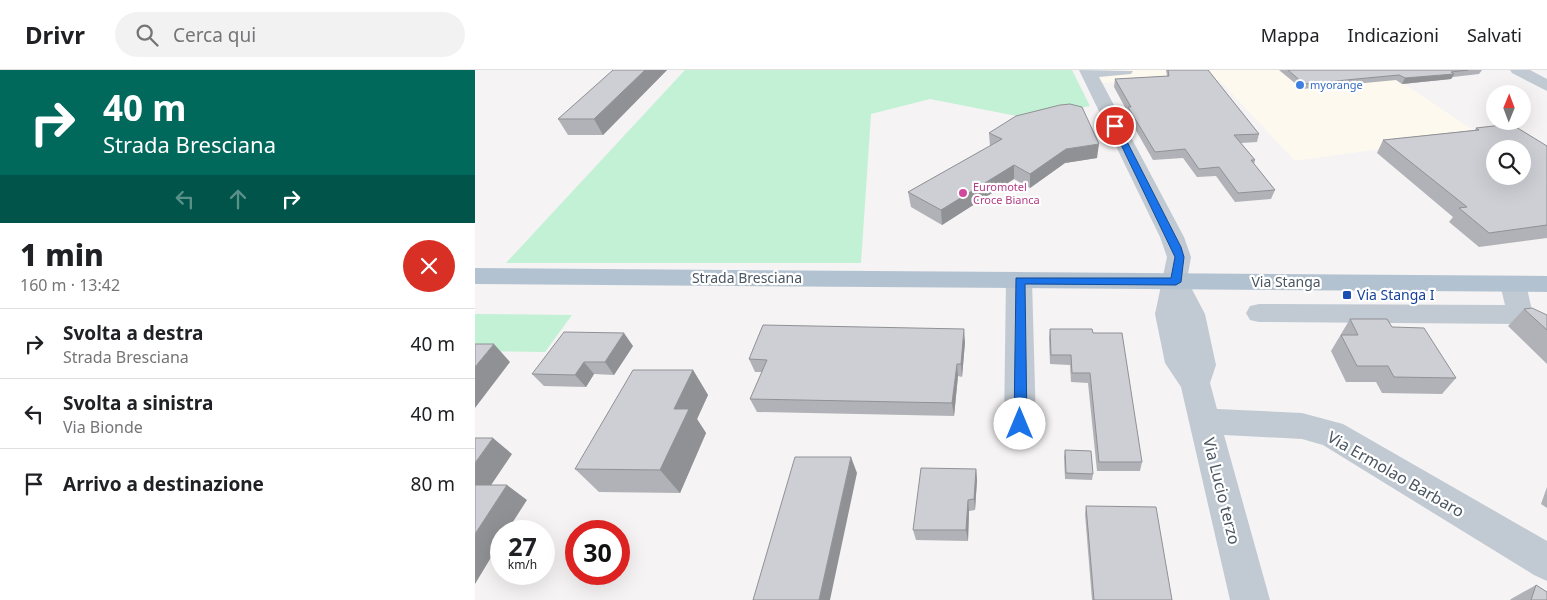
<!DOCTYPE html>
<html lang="it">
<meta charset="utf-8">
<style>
:root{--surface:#fff;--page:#f2f2f2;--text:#202124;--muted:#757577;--line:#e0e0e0}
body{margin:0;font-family:"Noto Sans",sans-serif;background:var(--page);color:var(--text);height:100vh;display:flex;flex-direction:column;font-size:19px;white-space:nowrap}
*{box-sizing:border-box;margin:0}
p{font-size:16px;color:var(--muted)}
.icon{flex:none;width:28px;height:28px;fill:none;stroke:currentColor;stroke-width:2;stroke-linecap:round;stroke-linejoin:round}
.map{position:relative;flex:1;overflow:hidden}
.drawer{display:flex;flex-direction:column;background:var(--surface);width:475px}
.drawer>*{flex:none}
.top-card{background:#00695c;color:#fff;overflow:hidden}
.needle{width:32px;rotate:1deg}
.tools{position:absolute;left:1011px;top:15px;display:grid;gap:10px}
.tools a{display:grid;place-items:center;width:45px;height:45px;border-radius:50%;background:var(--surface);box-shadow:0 5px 20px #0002;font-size:25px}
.speed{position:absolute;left:15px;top:450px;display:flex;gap:10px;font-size:25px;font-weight:700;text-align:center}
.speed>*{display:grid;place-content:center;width:65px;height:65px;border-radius:50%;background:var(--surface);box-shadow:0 5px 20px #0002;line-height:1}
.speed small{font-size:12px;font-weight:400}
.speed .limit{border:8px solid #d22;background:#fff;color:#111}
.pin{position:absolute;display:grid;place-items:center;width:42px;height:42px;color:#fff;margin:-21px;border:2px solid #fff;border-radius:50%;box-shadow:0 1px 5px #0007}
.me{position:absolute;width:55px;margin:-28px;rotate:0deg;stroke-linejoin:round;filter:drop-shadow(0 0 4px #0008)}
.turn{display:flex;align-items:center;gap:18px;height:105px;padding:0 20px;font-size:22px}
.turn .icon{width:65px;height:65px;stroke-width:2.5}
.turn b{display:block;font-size:35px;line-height:42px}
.lanes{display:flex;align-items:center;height:48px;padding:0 20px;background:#0003;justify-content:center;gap:25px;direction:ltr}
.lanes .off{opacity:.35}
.round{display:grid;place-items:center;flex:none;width:52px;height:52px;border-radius:26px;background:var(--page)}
.overview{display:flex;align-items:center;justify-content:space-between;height:85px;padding:0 20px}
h1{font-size:30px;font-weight:800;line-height:38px}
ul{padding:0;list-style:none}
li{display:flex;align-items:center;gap:15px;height:70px;padding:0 20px;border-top:1px solid var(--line)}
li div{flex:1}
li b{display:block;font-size:19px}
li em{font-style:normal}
header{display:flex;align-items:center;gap:30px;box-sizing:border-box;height:70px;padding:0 25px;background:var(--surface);border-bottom:1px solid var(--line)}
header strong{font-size:24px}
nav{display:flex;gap:28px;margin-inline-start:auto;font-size:18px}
.search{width:350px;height:45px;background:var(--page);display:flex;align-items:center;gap:12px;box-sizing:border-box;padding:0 18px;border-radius:28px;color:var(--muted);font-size:19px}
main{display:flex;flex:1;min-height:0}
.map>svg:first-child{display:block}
.commercial{fill:#fdf9ef}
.green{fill:#c3f1d5}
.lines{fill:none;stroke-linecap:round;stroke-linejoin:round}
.minor{fill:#c1cad2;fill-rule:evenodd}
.major{fill:#b3c2d1;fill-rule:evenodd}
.wall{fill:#b0b2b7}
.shaded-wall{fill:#909195}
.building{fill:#cdcfd5;stroke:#909195;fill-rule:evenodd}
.route{fill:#1a73e8;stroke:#114b97}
.shop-dot{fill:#3f7fe0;stroke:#fff;stroke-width:2}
.hotel-dot{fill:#d1479c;stroke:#fff;stroke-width:2}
.transit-dot{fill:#1a4fb4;stroke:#fff;stroke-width:2}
.labels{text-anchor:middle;stroke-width:4.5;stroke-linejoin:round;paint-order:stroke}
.far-shop-label{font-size:11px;fill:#366cbe;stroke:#fff;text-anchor:start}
.far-hotel-label{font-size:11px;fill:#b23c85;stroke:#fff;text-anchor:start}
.street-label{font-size:14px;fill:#4a5661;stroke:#fff}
.transit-label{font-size:14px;fill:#164399;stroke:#fff;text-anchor:start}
.near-street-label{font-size:16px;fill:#4a5661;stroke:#fff}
</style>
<header>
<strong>Drivr</strong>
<div class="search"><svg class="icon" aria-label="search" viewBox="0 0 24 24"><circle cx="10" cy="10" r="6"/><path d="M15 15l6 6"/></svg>Cerca qui</div>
<nav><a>Mappa</a><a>Indicazioni</a><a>Salvati</a></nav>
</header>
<main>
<section class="drawer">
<div class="top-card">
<div class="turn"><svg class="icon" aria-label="right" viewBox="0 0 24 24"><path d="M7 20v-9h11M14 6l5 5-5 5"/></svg><div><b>40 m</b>Strada Bresciana</div></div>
<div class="lanes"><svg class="icon off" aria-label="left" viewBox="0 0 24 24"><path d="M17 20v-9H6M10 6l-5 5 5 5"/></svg><svg class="icon off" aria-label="ahead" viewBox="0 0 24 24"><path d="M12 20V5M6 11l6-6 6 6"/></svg><svg class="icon" aria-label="right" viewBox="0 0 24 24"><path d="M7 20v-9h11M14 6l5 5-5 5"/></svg></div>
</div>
<div class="overview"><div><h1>1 min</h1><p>160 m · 13:42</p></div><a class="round" style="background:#d93025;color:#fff"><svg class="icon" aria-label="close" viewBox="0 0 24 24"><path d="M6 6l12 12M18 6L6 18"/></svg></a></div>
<ul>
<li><svg class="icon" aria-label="right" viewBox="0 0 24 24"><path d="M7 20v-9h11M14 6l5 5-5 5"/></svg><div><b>Svolta a destra</b><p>Strada Bresciana</p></div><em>40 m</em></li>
<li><svg class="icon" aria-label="left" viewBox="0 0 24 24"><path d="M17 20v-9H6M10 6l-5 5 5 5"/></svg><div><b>Svolta a sinistra</b><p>Via Bionde</p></div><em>40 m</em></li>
<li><svg class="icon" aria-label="arrive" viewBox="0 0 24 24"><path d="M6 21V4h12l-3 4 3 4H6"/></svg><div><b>Arrivo a destinazione</b></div><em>80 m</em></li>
</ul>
</section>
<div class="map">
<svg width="1072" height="530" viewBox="0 0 1072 530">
<rect width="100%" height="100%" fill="#f5f3f3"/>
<!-- commercial -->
<path class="commercial" d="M620,0h289l96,65 -185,26 -76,-81 -118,3z"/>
<!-- green -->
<path class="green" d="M210,0h387l18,36 -63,12 -97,-19 -59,15 -10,149h-355z
M0,244l97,1 -27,37 -70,-1z"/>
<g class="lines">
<!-- minor -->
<path class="minor" d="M604,0l54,1 -2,3 -32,3 85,160 7,20 -4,23 18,34 11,51 -6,18 7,26 85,4 41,11 204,117v40l-13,-6 -211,-130 -21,-6 -78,-4 46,165h-40l-49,-213 -16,-24 -10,-49 12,-57 -7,-20z
M1035,0h20l17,9v12l-35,-18z
M544,202l9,2 4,6 4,144 -5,9 -11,4 -11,-4 -5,-9 2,-144 4,-6z
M1038,206l9,2 4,6 7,31 -4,7 -9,2 -261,-2 -9,-2 -4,-7 4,-7 9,-2 246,1 -5,-21 4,-6z"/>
<!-- major -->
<path class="major" d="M0,198l1072,8v16l-1072,-8z"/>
</g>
<!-- wall -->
<path class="wall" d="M138,0h54l-64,65h-35l-10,-16z
M691,0h42l51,64 -2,8 -16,1 14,17 -1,4 21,26 -4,9 -36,3 -19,-26 -19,1 -14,-19 -30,2 -26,-45v-4l-13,-24 1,-8 52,-3z
M804,0h203l-3,4 -26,3 -2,2 -49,5 -6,-4 -94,9z
M1001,58l71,18v92l-68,9 -30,-25 4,-5 -76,-64 6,-13 92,-10z
M514,63l108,25 -32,5 -35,25 -16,-9 -72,46 -31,-18 -3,-15 82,-46z
M1049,239l23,6v49l-39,-38z
M875,249l42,8 64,51 -14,16 -60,-1 -6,-11h-30l-15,-31z
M575,259l43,4 49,129 -2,9h-43l-9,-88 -17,-1 -1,-17 -20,-1 -1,-26z
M490,272l-3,35 -4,-1 -4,40 -197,-4 -7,-13 12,-27h-7l-6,-13z
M158,276l-19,29 -20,-1 -8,13 -42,-1 -12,-12z
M218,300l15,25 -11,24 9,14 -26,60 -81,-1 -24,-23z
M590,380l28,24 -1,6 -27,-1 -1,-22z
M501,399l1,11 -2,30 -6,1 -1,30 -52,-1 -3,-10z
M1072,417v21l-6,-4z
M611,436l86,94h-80l-7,-86z
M1061,515l11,15h-37l1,-1z"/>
<!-- shaded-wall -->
<path class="shaded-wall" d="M170,0h22l-64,65 -9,-16z
M979,4l-3,5 -49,5 3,-6z
M624,74l-2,14 -32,5 -35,25v-14l36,-25z
M539,95v14l-72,46 -1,-15z
M489,259l1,13 -3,35 -1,-13z
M149,263l9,13 -19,29 -9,-13z
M19,274l16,18 -35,46v-41z
M109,292l10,12 -8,13 -11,-12z
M482,294l1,12 -4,40 -2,-13z
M218,300l15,25 -11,24 9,14 -26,60 -20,-23 14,-61z
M18,368l19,16 -31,46 -6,-4v-33z
M376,387l6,16 -27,127h-11z
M501,399l1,11 -2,30 -1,-11z
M32,415l20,15 -20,31h-6v10l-26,43v-50z
M493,430l1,11 -1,30 -2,-11z"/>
<!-- building -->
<path class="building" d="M138,0h32l-51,49h-36z
M693,0h40l51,64 -25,1 21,25h-4l24,30 -37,3 -19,-26 -20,2 -14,-20 -30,3 -27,-45h3l-16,-28 54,-3z
M813,0h180l-17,2 3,2 -49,4 -6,-3 -95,9z
M595,34l12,3 17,37 -33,5 -36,25 -16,-9 -73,45 -33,-18 94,-53 -13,-6 27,-17 44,-11z
M1036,54l36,22v79l-58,8 -30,-25 8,-1 -84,-67 96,-10 -3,-2zM1020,79h28v27h-28z
M1057,238l15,7v15l-23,-21z
M875,249h37l5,8 32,1 32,50 -62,-1 -6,-11h-31l-16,-31h17z
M288,255l201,4 -3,35h-4l-5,39 -202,-4 17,-39 -18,-1z
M575,259h42l1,4h29l20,129h-43l-9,-89h-18l-1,-18h-20z
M89,262l60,1 -19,29h-21l-9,13 -43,-1z
M0,274h19l-19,23z
M158,300h60l-19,39h15l-29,61 -85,-1z
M0,368h18l-18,25z
M590,380l26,1 2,23 -27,-1z
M320,387h56l-32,143h-66z
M446,398l55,1 -2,30 -6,1 -2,30h-53z
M0,415h32l-32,49z
M611,436l70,1 16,93h-78z
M1061,515l11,7v8h-16z"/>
<!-- route -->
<path class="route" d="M640,54l4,2 62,121 3,10 -3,25 -5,3 -151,-1 2,140 -2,3 -5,2 -4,-2 -2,-3 2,-146h155l4,-21 -63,-131z"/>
<!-- markers -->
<circle class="shop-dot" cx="825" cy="15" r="5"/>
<circle class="hotel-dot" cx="488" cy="123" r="5"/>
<rect class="transit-dot" x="867" y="220" width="10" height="10" rx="2.5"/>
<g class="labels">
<!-- far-shop labels -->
<g class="far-shop-label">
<text x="835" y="19">myorange</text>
</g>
<!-- far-hotel labels -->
<g class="far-hotel-label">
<text x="498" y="121">Euromotel<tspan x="498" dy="13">Croce Bianca</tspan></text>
</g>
<!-- street labels -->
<g class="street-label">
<text x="272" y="213">Strada Bresciana</text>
<text x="811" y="217">Via Stanga</text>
</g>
<!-- transit labels -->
<g class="transit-label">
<text x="882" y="230">Via Stanga I</text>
</g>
<!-- near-street labels -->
<g class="near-street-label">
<text transform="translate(921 404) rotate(30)" y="6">Via Ermolao Barbaro</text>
<text transform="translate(747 421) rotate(76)" y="6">Via Lucio terzo</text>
</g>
</g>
</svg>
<div class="tools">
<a><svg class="needle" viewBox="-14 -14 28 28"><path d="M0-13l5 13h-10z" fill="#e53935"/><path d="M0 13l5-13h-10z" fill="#757577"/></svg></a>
<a><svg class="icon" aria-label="search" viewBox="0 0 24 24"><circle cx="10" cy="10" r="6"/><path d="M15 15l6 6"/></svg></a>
</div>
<div class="speed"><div>27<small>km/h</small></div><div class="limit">30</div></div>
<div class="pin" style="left:640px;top:56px;background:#d93025"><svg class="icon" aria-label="arrive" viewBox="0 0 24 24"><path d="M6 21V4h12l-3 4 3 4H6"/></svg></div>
<svg class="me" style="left:545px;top:354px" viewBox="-20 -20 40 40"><circle r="19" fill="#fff"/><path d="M0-13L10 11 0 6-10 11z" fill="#1a73e8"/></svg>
</div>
</main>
